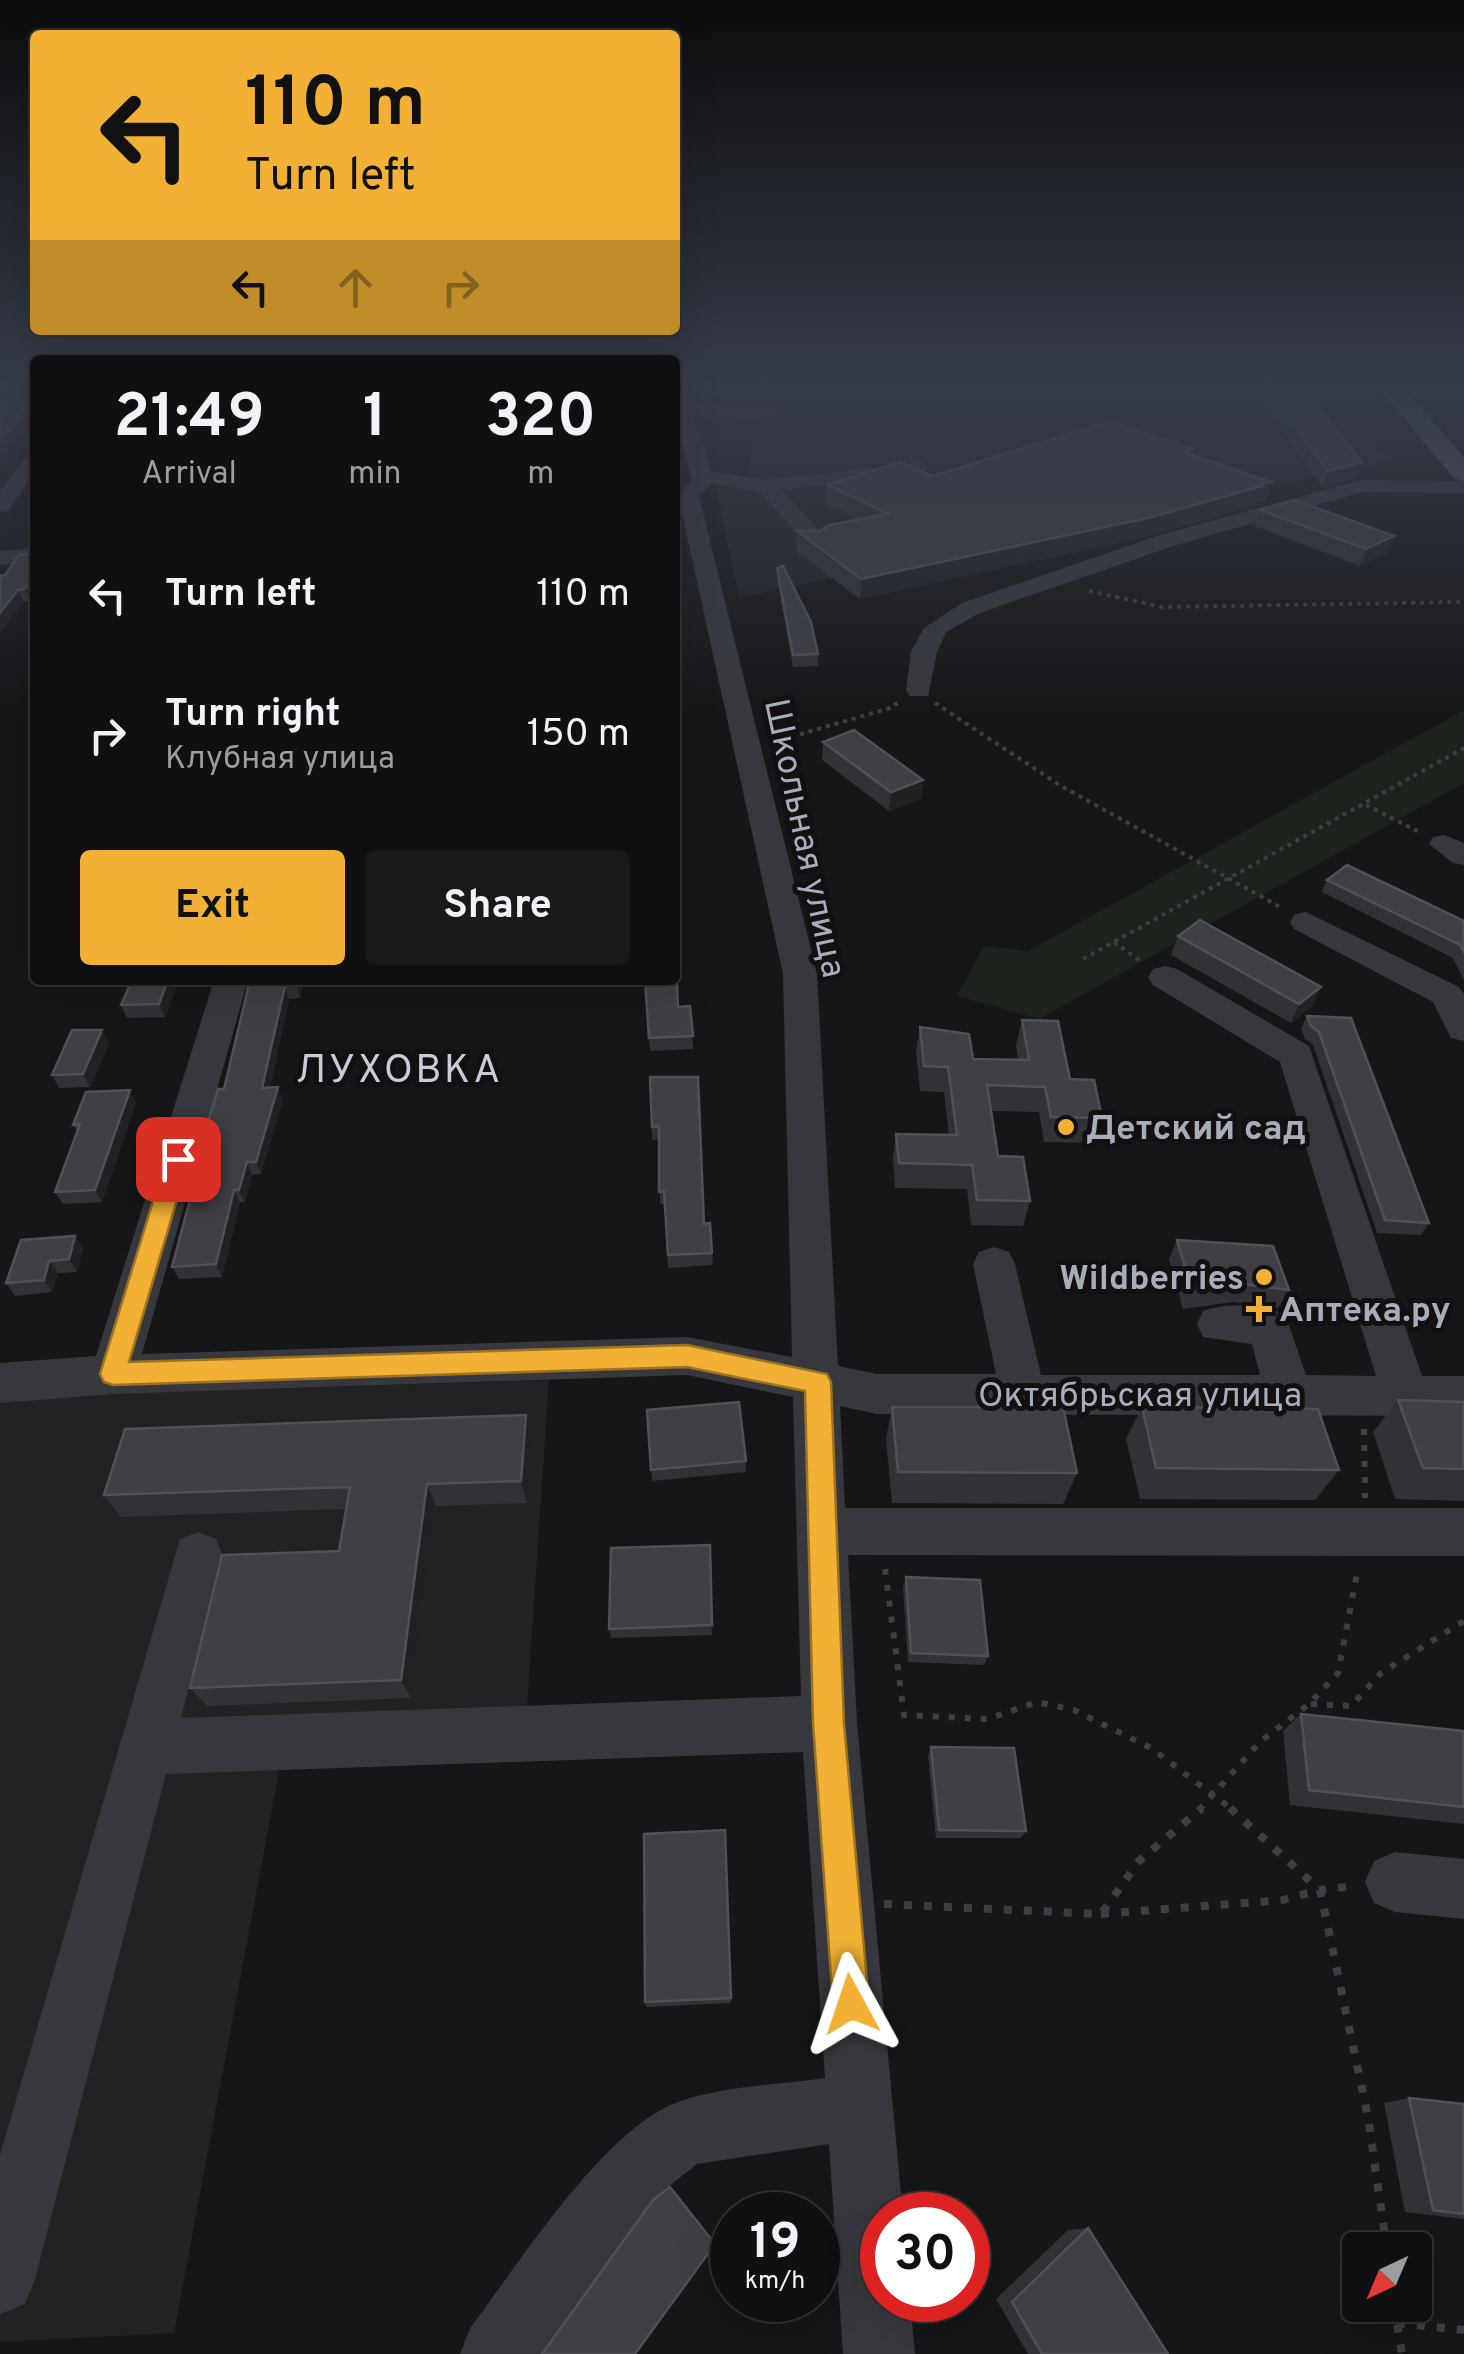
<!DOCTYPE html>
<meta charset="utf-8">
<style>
:root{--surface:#101012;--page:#19191b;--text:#f1f3f6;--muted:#9c9d9f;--line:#303032;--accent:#f2b134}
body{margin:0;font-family:Overpass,sans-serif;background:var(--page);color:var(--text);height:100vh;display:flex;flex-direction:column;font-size:38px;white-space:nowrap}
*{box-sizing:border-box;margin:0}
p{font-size:32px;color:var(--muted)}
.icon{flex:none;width:55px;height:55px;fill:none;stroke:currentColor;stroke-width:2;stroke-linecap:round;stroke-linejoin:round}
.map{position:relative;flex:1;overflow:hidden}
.details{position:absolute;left:30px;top:355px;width:650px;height:630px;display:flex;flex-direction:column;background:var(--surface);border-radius:10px;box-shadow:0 10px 40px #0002,0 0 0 2px var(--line)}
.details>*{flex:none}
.banner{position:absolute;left:30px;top:30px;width:650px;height:305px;border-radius:10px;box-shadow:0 10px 40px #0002,0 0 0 2px var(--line);background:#f2b134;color:#111;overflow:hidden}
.needle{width:65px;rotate:224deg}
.tools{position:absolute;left:1342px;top:2232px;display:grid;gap:20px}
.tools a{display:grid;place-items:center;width:90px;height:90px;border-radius:10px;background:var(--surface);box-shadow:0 10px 40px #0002,0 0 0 2px var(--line);font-size:50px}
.speed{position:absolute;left:710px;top:2192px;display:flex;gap:20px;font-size:50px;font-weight:700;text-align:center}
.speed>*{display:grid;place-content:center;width:130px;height:130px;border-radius:50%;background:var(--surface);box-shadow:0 10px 40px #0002,0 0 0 2px var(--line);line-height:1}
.speed small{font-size:25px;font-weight:400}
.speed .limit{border:15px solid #d22;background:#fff;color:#111}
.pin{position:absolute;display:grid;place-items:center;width:85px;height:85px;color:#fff;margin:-42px;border-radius:20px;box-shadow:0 5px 15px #0006}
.me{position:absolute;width:110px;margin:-55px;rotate:355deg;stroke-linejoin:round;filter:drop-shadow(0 0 8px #0008)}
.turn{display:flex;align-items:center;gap:35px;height:210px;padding:0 50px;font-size:45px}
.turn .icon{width:130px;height:130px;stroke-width:2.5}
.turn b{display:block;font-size:70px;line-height:85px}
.lanes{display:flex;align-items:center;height:95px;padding:0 50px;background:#0003;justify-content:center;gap:50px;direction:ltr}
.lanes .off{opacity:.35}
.eta{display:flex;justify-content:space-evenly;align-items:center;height:170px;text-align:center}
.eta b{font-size:60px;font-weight:700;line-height:70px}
.button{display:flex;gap:20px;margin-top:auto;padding:20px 50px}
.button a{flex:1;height:115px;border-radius:10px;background:var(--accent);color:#111;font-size:40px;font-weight:700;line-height:115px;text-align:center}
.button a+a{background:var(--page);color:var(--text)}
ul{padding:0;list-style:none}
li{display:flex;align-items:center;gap:30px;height:140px;padding:0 50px}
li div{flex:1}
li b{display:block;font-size:38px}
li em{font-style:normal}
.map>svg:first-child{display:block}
.built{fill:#222225}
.green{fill:#1c231d}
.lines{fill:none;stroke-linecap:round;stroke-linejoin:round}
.path-far2{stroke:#3d3f44;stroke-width:4;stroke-dasharray:4 5;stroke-linecap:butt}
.path-far1{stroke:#3d3f44;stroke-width:6;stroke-dasharray:6 10;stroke-linecap:butt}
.path{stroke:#3d3f44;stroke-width:8;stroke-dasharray:8 12;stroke-linecap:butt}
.minor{fill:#37383d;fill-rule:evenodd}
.major{fill:#53555c;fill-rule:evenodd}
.wall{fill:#323236}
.shaded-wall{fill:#212124}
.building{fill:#3f3f44;stroke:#4f5156;stroke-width:2.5}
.route{fill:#f2b134;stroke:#9d7322;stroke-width:2.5}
.poi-dot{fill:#f2b134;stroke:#111113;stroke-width:4}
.labels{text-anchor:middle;stroke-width:10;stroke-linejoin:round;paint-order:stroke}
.street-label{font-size:35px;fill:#a8adb8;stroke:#111113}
.poi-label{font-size:35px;font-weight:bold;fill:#a8adb8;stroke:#111113;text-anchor:start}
.quarter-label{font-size:40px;letter-spacing:2.5px;fill:#c9ccd4;stroke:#111113}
</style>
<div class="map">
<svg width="1464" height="2354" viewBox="0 0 1464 2354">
<rect width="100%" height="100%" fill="#161618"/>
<!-- built -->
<path class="built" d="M761,386h563l66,75 -651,137 -23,-111 31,-5z
M549,1380l-25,372 -243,9 -107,572 -174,9v-945z"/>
<!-- green -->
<path class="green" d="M1464,710v73l-425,236 -82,-23 27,-50 44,5z"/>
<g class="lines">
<!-- path-far2 -->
<path class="path-far2" d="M1089,591l73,16 302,-5
M935,703l126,83 221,122
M774,742l116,-34 11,-7
M1366,805l55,28
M1114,942l28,20
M1083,959l381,-211"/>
<!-- path-far1 -->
<path class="path-far1" d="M1364,1429l1,69
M885,1569l19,146 84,4 49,-17 37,8 77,38 82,62
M1311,1704l40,2 30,-33 83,-52
M1199,1810l61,-68 49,-38 29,-31 20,-105"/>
<!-- path -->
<path class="path" d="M1230,1808l90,82 34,-4
M884,1904l217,10 38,-53 63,-53
M1101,1914l182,-14 37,-10 48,227 19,133
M1394,2305l8,49
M1397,2323l67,7"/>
<!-- minor -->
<path class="minor" d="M675,386h10l6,19 80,2 9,6 -9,6 -77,-3 17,55 54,9 155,-18 10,6 -10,6 -139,16 47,50 -11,7 -8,-2 -51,-54 -47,-7 -12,12 118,478 21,392 39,8h119l-23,-110 6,-12 15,-5 15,5 6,12 26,111h219l-8,-31 -49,-7 -6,-13 6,-13c25,-9 57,-6 82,3l21,61 70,1 -96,-314 -127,-77 -5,-8 5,-8 12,-3 12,3 132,77 113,330h42v40l-587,-2 -37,-8 5,102h619v48l-616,-1 9,168 46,492h-21v85h28l5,54h-72l-14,-210 -132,20 -44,35 -112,155h-81l10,-26c49,-64 136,-203 211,-227 44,-15 97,-16 144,-23l-22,-326 -637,22 -131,505 -10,25 -25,10v-159l180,-616 18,-7 18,7 7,17 -42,162 620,-22 -8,-299 -106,-22 -574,19 -113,9v-40l96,-7 118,-376h34l-106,374 545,-17 105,20 -9,-383 -105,-479 14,-16 -17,-64z
M35,452v20l-27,39 -8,1v-21l28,-37z
M1362,480l102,1v12l-101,-1 -187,53 -196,68 -34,19 -9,20 -9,44h-18l-4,-6 5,-38 13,-24 38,-25 198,-68z
M35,548v14l-35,3v-14z
M1444,835l20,8v22l-11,-2 -24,-19 4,-7z
M1306,912l153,75 5,7v47l-13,-3 -18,-36 -139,-73 -4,-7 4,-7z
M1395,1852l69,7v60l-69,-7 -21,-9 -9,-21 9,-21z"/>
<!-- major -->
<path class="major" d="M1377,386h25l62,71v24l-9,-2z"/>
</g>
<!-- wall -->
<path class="wall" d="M1265,387l91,91 -33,9 -62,-85z
M1192,449l-2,6 81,27 -5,19 -9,1v3l-113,32 -284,62 -64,-48 1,-20h23l39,-12 -33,-16 1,-18 106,-9z
M1260,510l134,26 -7,16 -27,14 -105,-40z
M19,555l11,46h-7l-23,31v-56l5,-1z
M777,568l41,86v12l-25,1 -16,-88z
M823,742l100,38 -2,19 -32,12 -67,-51z
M1327,880l137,41v59l-11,-22 -131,-66z
M1178,936l143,51 -9,19 -21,17 -120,-68z
M179,980l-14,37 -38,1 -6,-13z
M250,980h53l-3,18 -11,1 -19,89 13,12 -22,74 -9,1 -7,27h-5l-18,75 -43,2 -7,-12 18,-68 -3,-7 37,-103z
M645,980l33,27 12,-1 3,43 -43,2z
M1307,1016l44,2 78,205 -8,12 -44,-2 -64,-188 -8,-6 -4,-10z
M1022,1020l80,98 -8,25 -50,-1 -5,-30 -48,-1 7,45 32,45 -7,25 -52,-1 -4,-36 -72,-1 -2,-30 3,-24 53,1 -5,-43 -24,-1 -4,-39 4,-25 53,32 45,1 -2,-15z
M109,1043l-19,44 -31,1 -7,-13z
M650,1077l54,147 8,29 1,12 -45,3 -3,-64h-5l-1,-65 -7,1z
M136,1103l-34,99 -39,2 -8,-12 22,-60 -4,-7z
M21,1240l62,8 -6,24 -19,1 -6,19 -37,4 -9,-13z
M1177,1240l112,50 -11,18 -45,-6 -50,7 -14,-50z
M1398,1400l66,2v99l-69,-2 -22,-67z
M892,1407l185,66 -14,31 -171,-1 -6,-64z
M1142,1407l197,63 -24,30 -175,-1 -14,-60z
M647,1410l99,51v11l-94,9z
M532,1438l-5,65 -91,3 -25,192 -204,8 -17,-18 149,-137 7,-42 -225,8 -17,-22z
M710,1545l2,90 -101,3 -2,-9z
M906,1577l82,79 -4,9 -76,-3 -5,-74z
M1301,1714l163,17v93l-174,-19 -7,-74z
M931,1747l95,84 -5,7h-85l-8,-82z
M725,1830l6,173 -85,4 -1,-5z
M1409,2098l55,6v115l-59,-7 -21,-109z
M1088,2228l80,126h-140l-32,-55 72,-69z"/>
<!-- shaded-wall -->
<path class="shaded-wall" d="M34,386l1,16 -13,28 -22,26v-16z
M1362,462l-6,16 -33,9 5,-16z
M1271,482l-5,19 -9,1v3l-113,32 -284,62 1,-20z
M1394,536l-7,16 -27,14 6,-17z
M35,573v19l-5,9 -5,-12z
M18,590l5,11 -23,31v-19z
M923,780l-2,19 -32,12 2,-19z
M168,980h11l-14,37 -6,-13z
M297,980h6l-3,18 -4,-13z
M285,986l4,13 -21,102 -6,-13z
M1321,987l-9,19 -21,17 8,-19z
M102,1030l7,13 -19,44 -7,-13z
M278,1087l5,13 -22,74 -5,-12z
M130,1090l6,13 -34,99 -7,-12z
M247,1162l5,13 -7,27 -6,-12z
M234,1190l6,12 -18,75 -6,-13z
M75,1236l8,12 -6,24 -8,-13z
M49,1261l9,12 -6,19 -8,-12z
M526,1415l6,23 -5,65 -6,-22z
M427,1484l9,22 -25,192 -10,-18z"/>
<!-- building -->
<path class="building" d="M12,386h22l-16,34 -18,20v-34z
M1265,387h36l61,75 -34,9z
M1110,421l82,28 -9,3 88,30 -13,3 4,1 -114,32 -287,61 -64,-48h23l9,-6 59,-11 -61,-29 73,-23 33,14z
M1295,500l99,36 -28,13 -106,-39z
M35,554v19l-10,16 -7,1 -18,23v-37l5,-1 14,-20z
M783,566l28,56 7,32 -25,1 -16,-87z
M854,730l69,50 -32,12 -68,-50z
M1347,865l117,56v31l-4,-7 -133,-65z
M1200,920l121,67 -22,17 -121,-68z
M675,945l3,62 12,-1 3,30 -44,2 -4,-58h30z
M132,980h36l-9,24 -38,1z
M250,980h47l-1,5 -11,1 -23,102 16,-1 -22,75h-9l-8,28h-5l-18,74 -44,3 20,-75h-5l31,-103h6z
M1307,1016l44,2 78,205 -44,-3 -66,-188 -8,-6z
M1022,1020l36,1 12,58 24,1 8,38 -51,-1 -6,-30 -58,-2 11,71 25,1 7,44 -53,-1 -5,-35 -73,-2 -3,-29 61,1 -9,-68 -24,-1 -4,-39 49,7 4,25 56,1z
M72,1030h30l-19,44 -31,1z
M650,1077h48l6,147 6,-1 2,30 -44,2 -4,-64 -5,1v-66l-7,1z
M130,1090l-35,100 -40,2 25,-68 -7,1 13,-33z
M75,1236l-6,23 -20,2 -5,19 -38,3 15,-43z
M1177,1240l96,6 16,44 -46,-6 -51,7z
M1398,1400l66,2v67l-41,-1z
M739,1402l7,59 -95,9 -4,-60z
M892,1407h171l14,66 -179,-1z
M1142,1407l176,2 21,61 -183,-2z
M526,1415l-5,66 -94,3 -26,196 -211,8 32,-133 117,-4 11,-64 -246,8 21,-66z
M710,1545l2,80 -103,4 2,-81z
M906,1577l74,3 8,76 -77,-3z
M1301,1714l163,17v76l-155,-17z
M931,1747l83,1 12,83 -87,-1z
M725,1830l6,168 -86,4 -1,-168z
M1409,2098l55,6v110l-31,-4z
M670,2187l45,57 -80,110h-93l111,-154z
M1088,2228l80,126h-126l-30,-52z"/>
<!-- sky -->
<linearGradient id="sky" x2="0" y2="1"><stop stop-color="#0c0c0d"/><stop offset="0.54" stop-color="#363c48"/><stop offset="1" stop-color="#363c48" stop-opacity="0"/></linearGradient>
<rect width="1464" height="716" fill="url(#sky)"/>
<!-- route -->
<path class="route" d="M178,1151l11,8 -60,203 558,-17 140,29 4,8 13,341 25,281 -5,12 -13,6 -13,-6 -5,-12 -20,-281 -8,-332 -118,-24 -574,18 -9,-3 -4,-8 66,-215z"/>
<!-- markers -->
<g class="poi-dot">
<circle cx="1066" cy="1127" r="10"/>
<circle cx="1264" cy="1277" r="10"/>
<path d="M1254 1294h10v10h10v10h-10v10h-10v-10h-10v-10h10z"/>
</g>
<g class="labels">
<!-- street labels -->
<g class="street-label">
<text transform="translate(806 838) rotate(78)" y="12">Школьная улица</text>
<text x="1140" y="1406">Октябрьская улица</text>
</g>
<!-- poi labels -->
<g class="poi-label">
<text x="1086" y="1139">Детский сад</text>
<text x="1244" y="1289" text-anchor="end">Wildberries</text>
<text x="1279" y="1321">Аптека.ру</text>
</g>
<!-- quarter labels -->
<g class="quarter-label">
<text x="399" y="1082">ЛУХОВКА</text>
</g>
</g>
</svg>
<div class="tools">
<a><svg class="needle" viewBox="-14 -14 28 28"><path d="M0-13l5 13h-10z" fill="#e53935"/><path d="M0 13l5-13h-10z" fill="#9c9d9f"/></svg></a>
</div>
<div class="speed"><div>19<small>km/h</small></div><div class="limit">30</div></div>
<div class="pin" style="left:178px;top:1159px;background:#d93025"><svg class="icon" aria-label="arrive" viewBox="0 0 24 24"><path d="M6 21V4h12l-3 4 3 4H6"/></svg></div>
<svg class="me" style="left:851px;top:2004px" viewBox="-20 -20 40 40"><path d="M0-17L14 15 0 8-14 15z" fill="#f2b134" stroke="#fff" stroke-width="4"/></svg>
<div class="banner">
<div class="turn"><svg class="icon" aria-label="left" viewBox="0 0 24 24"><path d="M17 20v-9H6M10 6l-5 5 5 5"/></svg><div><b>110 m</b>Turn left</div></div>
<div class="lanes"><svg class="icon" aria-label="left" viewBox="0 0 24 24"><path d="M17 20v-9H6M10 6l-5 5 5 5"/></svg><svg class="icon off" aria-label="ahead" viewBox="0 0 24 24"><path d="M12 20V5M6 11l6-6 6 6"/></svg><svg class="icon off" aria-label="right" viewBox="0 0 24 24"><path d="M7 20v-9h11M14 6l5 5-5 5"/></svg></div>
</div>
<section class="details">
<div class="eta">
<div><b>21:49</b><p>Arrival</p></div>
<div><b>1</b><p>min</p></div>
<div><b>320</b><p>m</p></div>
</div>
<ul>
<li><svg class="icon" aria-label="left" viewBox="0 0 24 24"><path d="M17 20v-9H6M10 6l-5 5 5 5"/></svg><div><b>Turn left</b></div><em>110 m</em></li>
<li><svg class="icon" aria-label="right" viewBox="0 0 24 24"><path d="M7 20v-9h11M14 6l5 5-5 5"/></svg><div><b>Turn right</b><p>Клубная улица</p></div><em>150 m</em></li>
</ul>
<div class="button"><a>Exit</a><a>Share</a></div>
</section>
</div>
